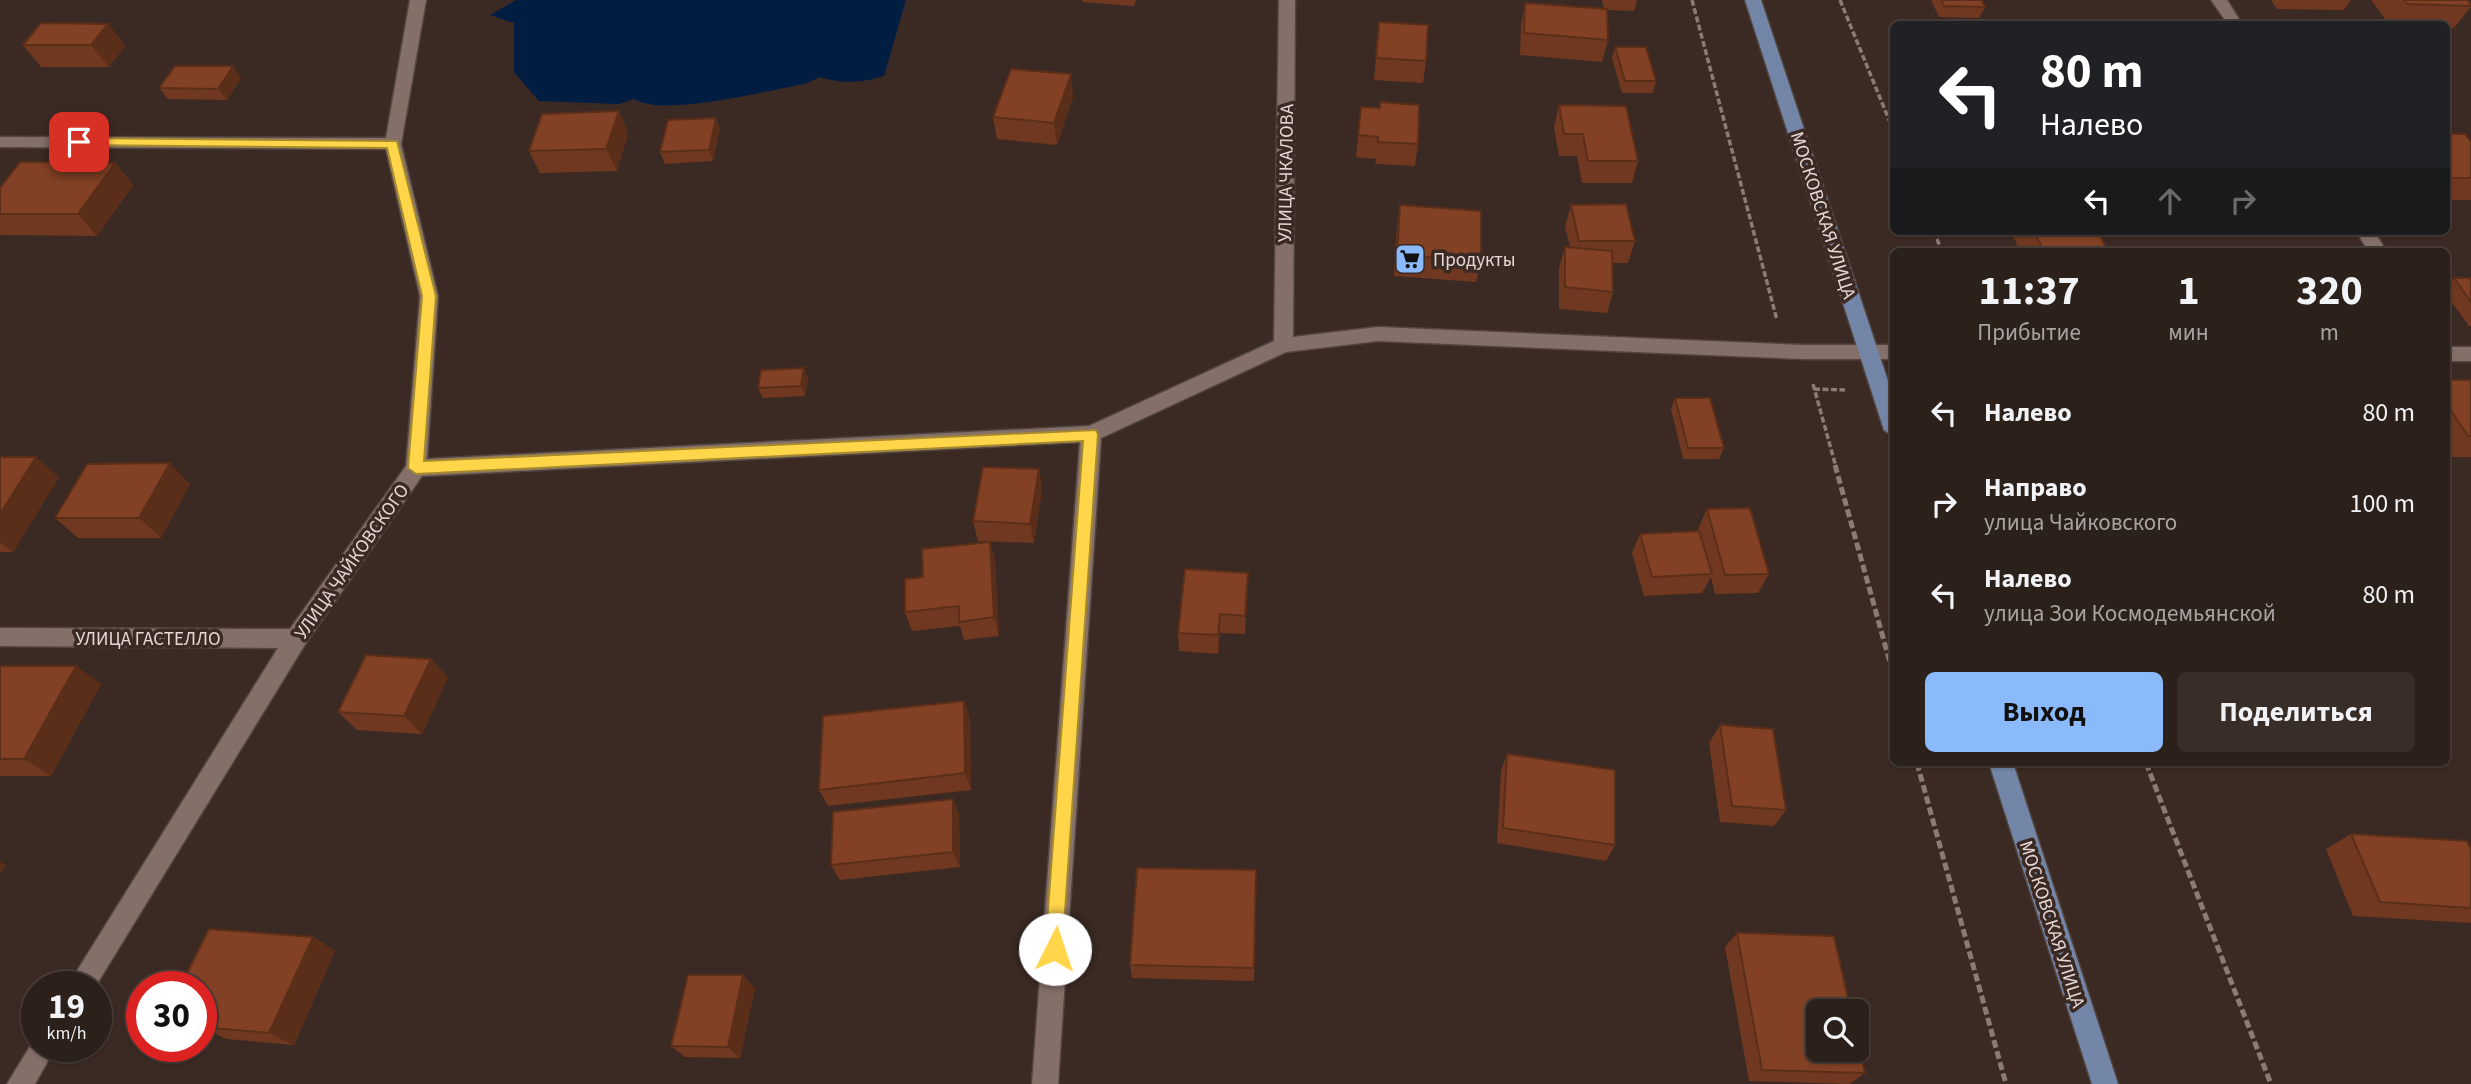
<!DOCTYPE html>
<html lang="ru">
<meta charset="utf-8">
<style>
:root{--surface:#2c201a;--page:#382d27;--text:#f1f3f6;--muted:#a6a3a2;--line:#483e39;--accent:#8abafc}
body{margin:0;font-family:"Source Sans 3",sans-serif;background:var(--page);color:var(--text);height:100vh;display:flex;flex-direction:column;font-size:26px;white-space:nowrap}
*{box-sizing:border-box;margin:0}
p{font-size:23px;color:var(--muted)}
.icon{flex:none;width:38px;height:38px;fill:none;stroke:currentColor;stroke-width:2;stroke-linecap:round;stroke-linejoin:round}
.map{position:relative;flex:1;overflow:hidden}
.panel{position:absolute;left:1890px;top:248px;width:560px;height:518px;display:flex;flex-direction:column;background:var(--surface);border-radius:10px;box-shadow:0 2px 5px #0004,0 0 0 2px var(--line)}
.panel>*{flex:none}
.banner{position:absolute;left:1890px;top:21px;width:560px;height:214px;border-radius:10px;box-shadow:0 2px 5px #0004,0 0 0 2px var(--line);background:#202124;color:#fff;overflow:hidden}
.controls{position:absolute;left:1806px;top:999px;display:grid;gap:14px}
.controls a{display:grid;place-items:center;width:63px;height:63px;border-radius:10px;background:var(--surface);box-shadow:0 2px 5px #0004,0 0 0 2px var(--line);font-size:35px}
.speed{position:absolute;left:21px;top:971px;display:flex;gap:14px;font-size:35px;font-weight:700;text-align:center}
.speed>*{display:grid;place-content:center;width:91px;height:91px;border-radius:50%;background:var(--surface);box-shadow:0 2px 5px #0004,0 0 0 2px var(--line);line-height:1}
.speed small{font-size:18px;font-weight:400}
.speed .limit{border:10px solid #d22;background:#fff;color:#111}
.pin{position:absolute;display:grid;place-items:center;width:60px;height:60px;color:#fff;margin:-30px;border-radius:14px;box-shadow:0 4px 10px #0006}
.me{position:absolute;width:77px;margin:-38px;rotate:4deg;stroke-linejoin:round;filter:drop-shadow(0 0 5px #0008)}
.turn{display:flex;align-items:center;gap:24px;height:147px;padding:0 35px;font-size:32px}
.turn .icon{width:91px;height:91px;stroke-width:2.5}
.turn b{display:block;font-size:49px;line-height:60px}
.lanes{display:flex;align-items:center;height:66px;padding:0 35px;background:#0003;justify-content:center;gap:35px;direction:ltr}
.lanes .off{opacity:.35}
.eta{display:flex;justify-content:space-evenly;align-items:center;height:119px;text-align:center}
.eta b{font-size:42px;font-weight:700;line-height:49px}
.button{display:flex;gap:14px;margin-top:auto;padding:14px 35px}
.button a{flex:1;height:80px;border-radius:10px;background:var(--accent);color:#111;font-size:28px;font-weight:700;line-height:80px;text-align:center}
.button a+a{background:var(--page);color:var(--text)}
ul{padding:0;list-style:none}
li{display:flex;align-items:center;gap:21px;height:91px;padding:0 35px}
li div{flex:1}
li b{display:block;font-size:26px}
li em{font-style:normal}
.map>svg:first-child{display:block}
.water{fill:#011d42}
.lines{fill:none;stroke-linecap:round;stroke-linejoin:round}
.minor-casing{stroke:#534540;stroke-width:3}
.major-casing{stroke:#534540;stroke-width:3}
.path-far1{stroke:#897b75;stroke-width:3.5;stroke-dasharray:6 2.5;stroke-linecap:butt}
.path{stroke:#897b75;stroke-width:5;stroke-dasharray:8 3.5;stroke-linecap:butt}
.minor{fill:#847068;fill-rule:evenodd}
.major{fill:#7386a8;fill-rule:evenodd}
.wall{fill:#703820}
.shaded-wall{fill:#5b2e1a}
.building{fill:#824125;stroke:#5b2e1a;stroke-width:2}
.route{fill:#ffd54a;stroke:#a68a30;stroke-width:2}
.labels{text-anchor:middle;stroke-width:7;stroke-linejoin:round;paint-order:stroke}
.street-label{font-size:19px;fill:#e3d8d3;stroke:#3b2a23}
.poi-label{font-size:19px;fill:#e3d8d3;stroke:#3b2a23;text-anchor:start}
</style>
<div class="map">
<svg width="2471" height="1084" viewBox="0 0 2471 1084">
<rect width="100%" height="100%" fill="#3b2a23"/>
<!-- water -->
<path class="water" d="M516,0h390l-22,76c-21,7 -44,8 -64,1l-15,7c-38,6 -140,34 -171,15l-15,5 -80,-3 -25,-29v-49l-24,-8z"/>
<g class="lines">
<!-- minor casing -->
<g class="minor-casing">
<path id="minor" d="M410,0h16l-25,144 37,152 -11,163 662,-33 185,-85 5,-341h16l-2,337 85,-10 426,18h90v14h-90l-426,-18 -92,11 -185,86 -43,646h-26l48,-642 -658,34 -118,170 -209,341h-28l211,-339 -278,-2v-18l290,1 116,-163 14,-170 -34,-147 -386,-2v-10l386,1z
M2211,0h16l15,24h-14z
M2356,231h18l13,21h-18z
M2446,347h25v14h-25z
M37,1035v11h19l-21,38h-28z"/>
</g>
<!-- major casing -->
<g class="major-casing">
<path id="major" d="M1745,0h16l133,399v38l-10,-7z
M1989,763h24l105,321h-26z"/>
</g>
<!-- path-far1 -->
<path class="path-far1" d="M1692,0l85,320
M1840,0l54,132
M1934,231l8,21
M1813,384l23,83
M1814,389l31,1"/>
<!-- path -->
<path class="path" d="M1835,465l59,212
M1917,763l89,321
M2146,763l125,321"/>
<!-- minor -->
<use href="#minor" class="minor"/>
<!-- major -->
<use href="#major" class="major"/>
</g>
<!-- wall -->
<path class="wall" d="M1082,0h54l-2,6 -51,-4z
M1602,0h35l-3,11 -27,-1 1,30 -6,22 -82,-7 1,-30 4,-22 79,6z
M1931,0h51l3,7 -6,11 -40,-1z
M2271,0h80l-7,10 -67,-1z
M2371,0h97l3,4v3l-17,21h-8v-4h-57z
M1379,22l47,39 -3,22 -49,-3z
M108,24l17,22 -16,21h-68l-18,-22z
M1615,47l41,34 -3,12h-31l-10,-35z
M241,78l-14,22 -59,-1 -9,-11z
M1073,97l-16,48 -60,-6 -4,-22z
M1559,105l79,56 -6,22h-50l-5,-27h-18l-5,-29z
M1361,107l57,37 -3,22 -40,-2 1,-5 -20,-2z
M716,118l4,11 -7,32 -48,3 -5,-12z
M628,133l-11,38 -77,2 -11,-22z
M2446,134l25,8v58h-25z
M115,163l18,22 -36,51 -96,-1 -1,-1v-46z
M1400,205l81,56 -5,21 -82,-6 3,-49z
M1571,205l64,36 -7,22h-16l1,29 -6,21 -48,-4v-41l6,-21h5l-5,-20z
M2011,231h87l10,21h-88z
M2454,278h17v48h-2l-23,-32v-8z
M804,368l4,11 -3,17 -42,2 -5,-10z
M2446,380h25v77h-25z
M1675,398l49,50 -5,11h-36l-12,-50z
M0,457l59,20 -46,75h-13z
M1039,469l3,20 -8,54 -56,-2 -5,-20z
M190,484l-29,54h-83l-23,-20z
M1707,509l62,65 -11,19 -43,1 -4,-17 -9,16 -58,3 -12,-43 8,-19 58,-3v-2z
M990,542l5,19 4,75 -35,4 -4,-14 -48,5 -7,-19z
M1248,573l-3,61 -25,-1 -2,21 -39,-3 -1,-18z
M0,666l101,18 -50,92h-51z
M448,677l-26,57 -65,-4 -19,-18z
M970,718l1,72 -143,16 -9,-16z
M1720,725l66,85 -12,16 -54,-4 -11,-79z
M1507,754l108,91 -9,16 -109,-18 4,-72z
M953,799l6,16 1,52 -120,13 -9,-15z
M2351,834l120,15v74l-118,-7 -27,-67z
M1256,870l-2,111 -122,-3 -2,-13z
M1737,933l128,140 -15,11 -101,-3 -24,-134z
M313,937l22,14 -41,94 -67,-6 -26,-12 8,-17h-8v-23z
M755,988l-15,70 -55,-1 -14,-11z"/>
<!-- shaded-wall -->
<path class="shaded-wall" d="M108,24l17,22 -16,21 -18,-22z
M233,66l8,12 -14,22 -9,-11z
M1071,74l2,23 -16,48 -3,-22z
M619,111l9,22 -11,38 -11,-22z
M716,118l4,11 -7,32 -4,-11z
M115,163l18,22 -36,51 -19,-22z
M804,368l4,11 -3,17 -4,-10z
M36,457l23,20 -46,75 -13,-10v-28z
M170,463l20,21 -29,54 -22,-20z
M1039,469l3,20 -8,54 -4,-19z
M990,542l5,19 4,75 -5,-19z
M1248,573v19l-3,42v-18z
M1220,614v19l-2,21v-19z
M431,659l17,18 -26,57 -18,-18z
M76,666l25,18 -50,92 -27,-17z
M964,701l6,17 1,72 -6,-17z
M953,799l6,16 1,52 -7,-15z
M0,862l6,3 -6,9z
M313,937l22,14 -41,94 -25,-12z
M743,975l12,13 -15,70 -12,-11z"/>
<!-- building -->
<path class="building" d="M1941,0h41l3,7 -41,-1z
M2404,0h64l3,6 -64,-2z
M1525,3l82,6 1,31 -84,-7z
M1379,22l49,3 -2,36 -50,-3z
M41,23l67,1 -17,21h-68z
M1615,47h31l10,34h-31z
M175,66h58l-15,23 -59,-1z
M1011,69l60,5 -17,49 -61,-6z
M1380,102l39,3 -1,39 -40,-2v-5l-20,-2 3,-28 19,1z
M1559,105l67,1 12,55h-50l-5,-27h-19z
M619,111l-13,38 -77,2 13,-37z
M716,118l-7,32 -49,2 8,-32z
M2446,134h19l6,8v36h-25z
M20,162l95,1 -37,51h-78v-26z
M1626,204l9,37h-56l-8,-36z
M1400,205l81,6v50l-84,-6z
M2034,231h64l10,21h-64z
M1565,247l47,4 1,41 -48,-5z
M2454,278h17v24z
M804,368l-3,18 -43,2 3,-18z
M2446,380h25v56h-3l-22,-33z
M1675,398h35l14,50h-36z
M0,457h36l-36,57z
M170,463l-31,55h-84l32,-54z
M983,467l56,2 -9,55 -57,-3z
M1750,508l19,66 -44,1 -18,-66z
M1699,531l13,43 -60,3 -12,-43z
M990,542l4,75 -35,5v-16l-54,6v-33l18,-2 -1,-28z
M1185,569l63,4 -3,43 -25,-2 -2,21 -40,-2z
M366,655l65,4 -27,57 -66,-4z
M0,666h76l-52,93h-24z
M964,701l1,72 -146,17 4,-74z
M1720,725l53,4 13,81 -54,-4z
M1507,754l108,16v75l-112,-17z
M953,799v53l-122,13 2,-53z
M2351,834l116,7 4,8v59l-91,-6z
M1137,868l119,2 -2,98 -124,-3z
M209,929l104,8 -44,96 -68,-6 13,-27 -13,-1v-12h-21z
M1737,933l97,3 17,76h-33v38h39v-14l8,37 -103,-3z
M688,975h55l-15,72 -57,-1z"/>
<!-- route -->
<path class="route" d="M79,138l318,3 39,155 -12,165 672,-31 2,4 -36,521 -7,3 -7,-3 -3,-6 38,-508 -667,33 -8,-6 14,-172 -35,-148 -313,-3 -2,-3z"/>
<!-- icons -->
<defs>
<g id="supermarket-square" transform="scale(1.575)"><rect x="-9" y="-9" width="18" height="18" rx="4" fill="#8abafc" stroke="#3b2a23"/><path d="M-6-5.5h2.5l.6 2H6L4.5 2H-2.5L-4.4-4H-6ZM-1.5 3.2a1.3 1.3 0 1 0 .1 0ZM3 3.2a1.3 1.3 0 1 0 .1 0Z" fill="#111"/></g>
</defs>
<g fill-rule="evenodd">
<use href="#supermarket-square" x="1410" y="259"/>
</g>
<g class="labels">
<!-- street labels -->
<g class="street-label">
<text transform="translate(1285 173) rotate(-89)" y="7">УЛИЦА ЧКАЛОВА</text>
<text transform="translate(1824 215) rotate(72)" y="7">МОСКОВСКАЯ УЛИЦА</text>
<text transform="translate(351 561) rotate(-55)" y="7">УЛИЦА ЧАЙКОВСКОГО</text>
<text x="148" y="645">УЛИЦА ГАСТЕЛЛО</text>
<text transform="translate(2053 924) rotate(72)" y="7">МОСКОВСКАЯ УЛИЦА</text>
</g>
<!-- poi labels -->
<g class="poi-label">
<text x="1433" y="266">Продукты</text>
</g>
</g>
</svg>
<div class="controls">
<a><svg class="icon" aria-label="search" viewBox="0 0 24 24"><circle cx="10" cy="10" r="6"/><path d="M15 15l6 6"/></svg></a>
</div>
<div class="speed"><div>19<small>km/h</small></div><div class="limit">30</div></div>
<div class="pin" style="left:79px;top:142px;background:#d93025"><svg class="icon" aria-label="arrive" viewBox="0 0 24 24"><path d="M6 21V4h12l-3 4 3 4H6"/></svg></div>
<svg class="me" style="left:1055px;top:949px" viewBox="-20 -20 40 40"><circle r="19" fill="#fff"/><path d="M0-13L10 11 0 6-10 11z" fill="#ffd54a"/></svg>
<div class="banner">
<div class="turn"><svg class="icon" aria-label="left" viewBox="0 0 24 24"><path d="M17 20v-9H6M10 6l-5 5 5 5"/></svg><div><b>80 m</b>Налево</div></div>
<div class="lanes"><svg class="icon" aria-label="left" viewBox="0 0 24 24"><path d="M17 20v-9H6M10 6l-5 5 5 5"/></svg><svg class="icon off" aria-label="ahead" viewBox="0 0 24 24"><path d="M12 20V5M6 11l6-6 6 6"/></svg><svg class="icon off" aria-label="right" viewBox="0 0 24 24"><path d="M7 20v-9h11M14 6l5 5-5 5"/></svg></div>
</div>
<section class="panel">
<div class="eta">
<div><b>11:37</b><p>Прибытие</p></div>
<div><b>1</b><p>мин</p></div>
<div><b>320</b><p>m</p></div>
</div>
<ul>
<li><svg class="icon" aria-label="left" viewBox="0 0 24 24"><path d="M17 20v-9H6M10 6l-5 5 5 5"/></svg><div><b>Налево</b></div><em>80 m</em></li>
<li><svg class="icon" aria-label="right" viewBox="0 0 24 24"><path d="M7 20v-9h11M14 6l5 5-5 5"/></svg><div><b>Направо</b><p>улица Чайковского</p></div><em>100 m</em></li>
<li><svg class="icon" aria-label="left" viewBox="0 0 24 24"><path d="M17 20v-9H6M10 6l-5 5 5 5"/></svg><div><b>Налево</b><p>улица Зои Космодемьянской</p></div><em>80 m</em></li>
</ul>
<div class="button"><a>Выход</a><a>Поделиться</a></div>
</section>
</div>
